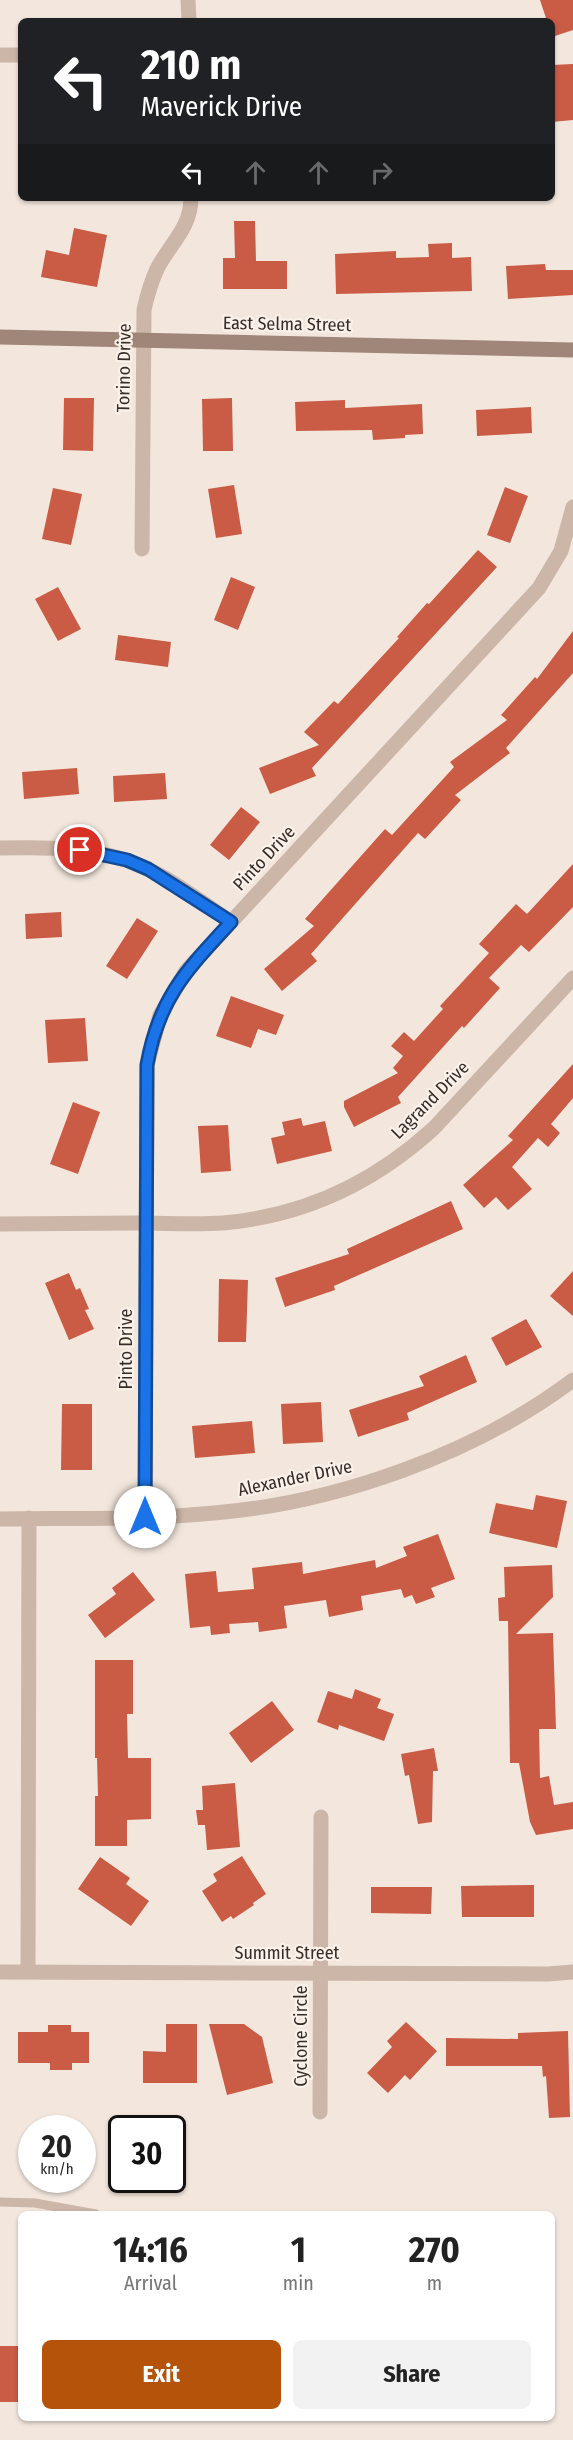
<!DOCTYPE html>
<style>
:root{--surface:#fff;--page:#f2f2f2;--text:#222;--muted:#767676;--accent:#b45309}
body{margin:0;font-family:"Fira Sans Condensed",sans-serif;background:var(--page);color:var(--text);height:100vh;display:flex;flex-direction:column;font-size:22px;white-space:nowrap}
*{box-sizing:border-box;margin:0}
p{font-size:20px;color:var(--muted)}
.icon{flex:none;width:33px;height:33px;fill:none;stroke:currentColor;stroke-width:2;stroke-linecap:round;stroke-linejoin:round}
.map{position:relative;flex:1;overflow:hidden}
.details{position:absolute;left:18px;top:2211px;width:537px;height:210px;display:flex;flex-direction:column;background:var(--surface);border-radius:9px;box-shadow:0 2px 4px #0004}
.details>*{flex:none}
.banner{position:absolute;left:18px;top:18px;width:537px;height:183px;border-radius:9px;box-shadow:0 2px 4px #0004;background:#202124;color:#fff;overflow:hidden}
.speed{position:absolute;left:18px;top:2115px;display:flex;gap:12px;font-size:30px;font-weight:700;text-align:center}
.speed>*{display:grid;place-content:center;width:78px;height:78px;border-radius:50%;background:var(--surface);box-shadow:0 2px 4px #0004;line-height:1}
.speed small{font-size:15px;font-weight:400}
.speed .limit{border:3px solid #111;border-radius:9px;background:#fff;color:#111}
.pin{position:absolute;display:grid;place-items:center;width:51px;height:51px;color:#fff;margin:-26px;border:3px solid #fff;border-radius:50%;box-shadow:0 2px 6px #0007}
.me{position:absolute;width:66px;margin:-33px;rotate:0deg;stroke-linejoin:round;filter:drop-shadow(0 0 4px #0008)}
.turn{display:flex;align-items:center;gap:21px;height:126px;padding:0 24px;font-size:27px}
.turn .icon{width:78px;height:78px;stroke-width:2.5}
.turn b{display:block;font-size:42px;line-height:51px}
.lanes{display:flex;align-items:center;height:57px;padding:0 24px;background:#0003;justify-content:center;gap:30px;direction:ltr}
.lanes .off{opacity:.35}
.eta{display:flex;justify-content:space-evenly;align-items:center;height:102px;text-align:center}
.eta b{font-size:36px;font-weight:700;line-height:42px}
.action{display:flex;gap:12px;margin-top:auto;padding:12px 24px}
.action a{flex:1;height:69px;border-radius:9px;background:var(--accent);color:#fff;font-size:24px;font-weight:700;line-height:69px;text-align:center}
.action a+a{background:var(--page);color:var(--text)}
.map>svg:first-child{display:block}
.building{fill:#ca5b44}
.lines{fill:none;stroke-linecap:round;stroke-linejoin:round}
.lane{stroke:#ccb6a8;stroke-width:9}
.street{stroke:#ccb6a8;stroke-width:15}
.secondary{stroke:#a08579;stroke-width:15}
.route-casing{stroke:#114b97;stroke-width:15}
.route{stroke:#1a73e8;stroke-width:10}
.labels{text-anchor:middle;stroke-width:4.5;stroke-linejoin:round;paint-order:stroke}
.street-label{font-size:18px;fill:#382c28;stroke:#faf1e9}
</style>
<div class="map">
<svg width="573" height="2440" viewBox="0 0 573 2440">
<rect width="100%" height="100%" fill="#f3e7dd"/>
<!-- building -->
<path class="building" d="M540,0h33v30l-21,7v-16h-5z
M573,64v56l-21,2v-57z
M234,221h21l1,40h31v28h-64v-31h12z
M74,228l33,7 -10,52 -56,-10 5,-27 23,5z
M452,243v15l19,-1 1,34 -136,3 -1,-40 61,-3v7l33,-1 -1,-13z
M545,264l1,6h27v25l-65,4 -2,-33z
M64,398h30l-1,53 -30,-1z
M232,398l1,53h-30l-1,-52z
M345,400v8l77,-4 1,30 -18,1v3l-32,2 -1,-10 -76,1 -1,-29z
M531,407l1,26 -55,3 -1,-26z
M234,485l8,49 -26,4 -8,-49z
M505,487l23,9 -18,47 -23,-8z
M53,488l29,6 -11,51 -29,-6z
M478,550l19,17 -185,201 4,8 -46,18 -11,-26 60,-23 -15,-13 30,-31 4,3 61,-66 -2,-1 30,-34 2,1z
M231,577l24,10 -17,43 -24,-10z
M58,587l23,42 -23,12 -23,-42z
M573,631v42l-67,75 4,5 -55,42 6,5 -36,39 -7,-6 -107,121 6,7 -35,30 -18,-22 50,-43 -9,-7 80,-90 7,6 62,-68 -4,-5 57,-42 -6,-5 34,-38 2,2z
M118,635l53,7 -3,25 -53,-7z
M77,768l2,26 -55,5 -2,-27z
M165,773l2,26 -53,3 -1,-26z
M241,807l19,15 -31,38 -19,-15z
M573,864v43l-44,45 -8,-7 -32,33 11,10 -36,40 -2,-2 -64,71 3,6 -47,24 -10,-20v-6l54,-28 -5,-5 10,-12 -12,-10 13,-14 10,9 29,-32 -3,-3 49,-53 -10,-9 37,-40 11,10z
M61,912l1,25 -36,2 -1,-25z
M137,918l21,13 -31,48 -21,-13z
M231,996l53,19 -8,20 -18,-6 -7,19 -35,-12z
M85,1018l3,43 -40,2 -3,-43z
M573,1064v34l-22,26 9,9 -12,14 -10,-9 -26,29 20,22 -24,21 -12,-13 -12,11 -21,-23 50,-45 -5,-4z
M73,1102l27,10 -22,62 -28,-10z
M301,1118l2,8 22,-5 7,30 -55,13 -6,-26 14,-3 -3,-13z
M228,1125l3,46 -30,2 -3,-47z
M451,1201l12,28 -129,57 1,4 -50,17 -10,-29 74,-24 -2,-5z
M573,1271v45l-23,-20z
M69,1273l7,17 4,-2 9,21 -4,1 9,19 -25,11 -24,-57z
M219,1279l29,1 -2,62h-28z
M526,1319l16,28 -36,19 -15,-28z
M466,1355l11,27 -70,31 2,7 -51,17 -9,-27 75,-24 -5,-10z
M321,1402l2,40 -40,2 -2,-40z
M62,1404h30v66h-31z
M252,1421l3,32 -60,5 -3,-32z
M536,1495l31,6 -10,47 -68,-15 7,-30 37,7z
M438,1534l17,45 -24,9 4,9 -19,7 -4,-9 -8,3 -3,-9 -40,7 2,14 -34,7 -3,-17 -42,6 3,22 -28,4 -1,-10 -29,2 1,9 -19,2 -1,-9 -20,2 -5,-54 31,-3 2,21 36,-3 -2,-21 50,-6 1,12 72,-14 1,8 31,-12 -4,-9z
M552,1565l1,32 -37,37 37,-1 3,96h-17l1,49 9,-2 5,29 19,-3v27l-37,6 -6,-13 -11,-59h-9l-2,-142h-9l-1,-23 7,-1 -1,-30z
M133,1572l22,28 -50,38 -17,-23 28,-21 -4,-6z
M95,1660h38v54h-6l1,44h23v61l-24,1v26h-32v-50h3l-1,-38h-2z
M355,1689l26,10 -4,9 17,6 -10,27 -45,-16 -1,5 -21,-8 11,-31 24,8z
M272,1701l22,29 -43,33 -22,-30z
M434,1748l4,23h-5l-1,51 -14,2 -9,-49 -4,1 -4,-22z
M235,1783l5,64 -33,3 -2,-25h-7l-2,-15h7l-1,-24z
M242,1856l24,38 -13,9 1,2 -21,14 -2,-3 -9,6 -20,-31 15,-10 -4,-7z
M100,1857l30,21 -4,6 23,17 -18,25 -53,-37z
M534,1885v32h-72l-1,-31z
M371,1887h61l-1,27 -60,-1z
M406,2022l31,29 -27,29 -5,-5 -17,18 -21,-20 25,-26 -5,-6z
M166,2024h31v59h-54v-32l23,1z
M209,2024h35l18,13 11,46 -46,12z
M48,2025h23v7h18v31h-17v7h-22v-7h-32v-31h30z
M568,2031l2,86 -21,1 -3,-42 -3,1 -1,-11h-96v-28l72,1v-6z
M0,2346h21v56h-21z"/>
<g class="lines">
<!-- lane -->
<path class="lane" d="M0,2202l35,1 61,11"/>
<!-- street -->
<path class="street" d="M188,0l1,21
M0,55h21
M142,549l2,-239c3,-14 7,-28 13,-41 12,-24 34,-41 34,-71
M0,848c50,-1 99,-2 145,20 30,13 59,36 86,54
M0,1224c46,0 91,-1 137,-1 28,0 58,2 86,0 81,-7 152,-41 211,-95l139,-150
M145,1517l2,-452 13,-50 26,-44 353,-383 22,-37 12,-44
M0,1519c71,-1 143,1 214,-6 122,-10 261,-59 359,-133
M0,1972l548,2 25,-2
M28,1972l1,-454
M320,2112l1,-295"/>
<!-- secondary -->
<path class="secondary" d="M0,337l573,13"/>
</g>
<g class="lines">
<!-- route casing -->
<g class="route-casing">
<path id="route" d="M80,850l47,10 21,9 83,53c-44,48 -72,75 -84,143l-2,452"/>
</g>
<!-- route -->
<use href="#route" class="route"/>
</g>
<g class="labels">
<!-- street labels -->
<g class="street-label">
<text transform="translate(287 324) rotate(1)" y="6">East Selma Street</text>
<text transform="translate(124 368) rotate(-89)" y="6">Torino Drive</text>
<text transform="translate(264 858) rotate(-47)" y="6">Pinto Drive</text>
<text transform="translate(430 1100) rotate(-45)" y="6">Lagrand Drive</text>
<text transform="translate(126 1349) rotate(-90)" y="6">Pinto Drive</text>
<text transform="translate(295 1478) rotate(-12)" y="6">Alexander Drive</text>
<text x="287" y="1959">Summit Street</text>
<text transform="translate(301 2036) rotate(-90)" y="6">Cyclone Circle</text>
</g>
</g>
</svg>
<div class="speed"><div>20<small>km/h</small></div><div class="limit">30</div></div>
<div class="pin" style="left:80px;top:850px;background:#d93025"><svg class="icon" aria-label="arrive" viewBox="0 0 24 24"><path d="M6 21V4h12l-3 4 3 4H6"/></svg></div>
<svg class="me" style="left:145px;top:1517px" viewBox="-20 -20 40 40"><circle r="19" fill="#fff"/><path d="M0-13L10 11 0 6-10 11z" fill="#1a73e8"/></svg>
<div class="banner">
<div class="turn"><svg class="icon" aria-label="left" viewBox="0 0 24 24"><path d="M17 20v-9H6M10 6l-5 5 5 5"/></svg><div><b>210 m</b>Maverick Drive</div></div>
<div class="lanes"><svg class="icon" aria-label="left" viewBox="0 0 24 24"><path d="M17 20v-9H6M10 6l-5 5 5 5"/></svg><svg class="icon off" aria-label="ahead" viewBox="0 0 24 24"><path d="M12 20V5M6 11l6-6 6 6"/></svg><svg class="icon off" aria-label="ahead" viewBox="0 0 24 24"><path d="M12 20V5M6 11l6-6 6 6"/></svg><svg class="icon off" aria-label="right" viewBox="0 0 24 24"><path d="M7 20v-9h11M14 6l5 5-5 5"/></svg></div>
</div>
<section class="details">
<div class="eta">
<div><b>14:16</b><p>Arrival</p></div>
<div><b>1</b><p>min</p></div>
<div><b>270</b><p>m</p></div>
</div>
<div class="action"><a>Exit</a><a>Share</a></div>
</section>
</div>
